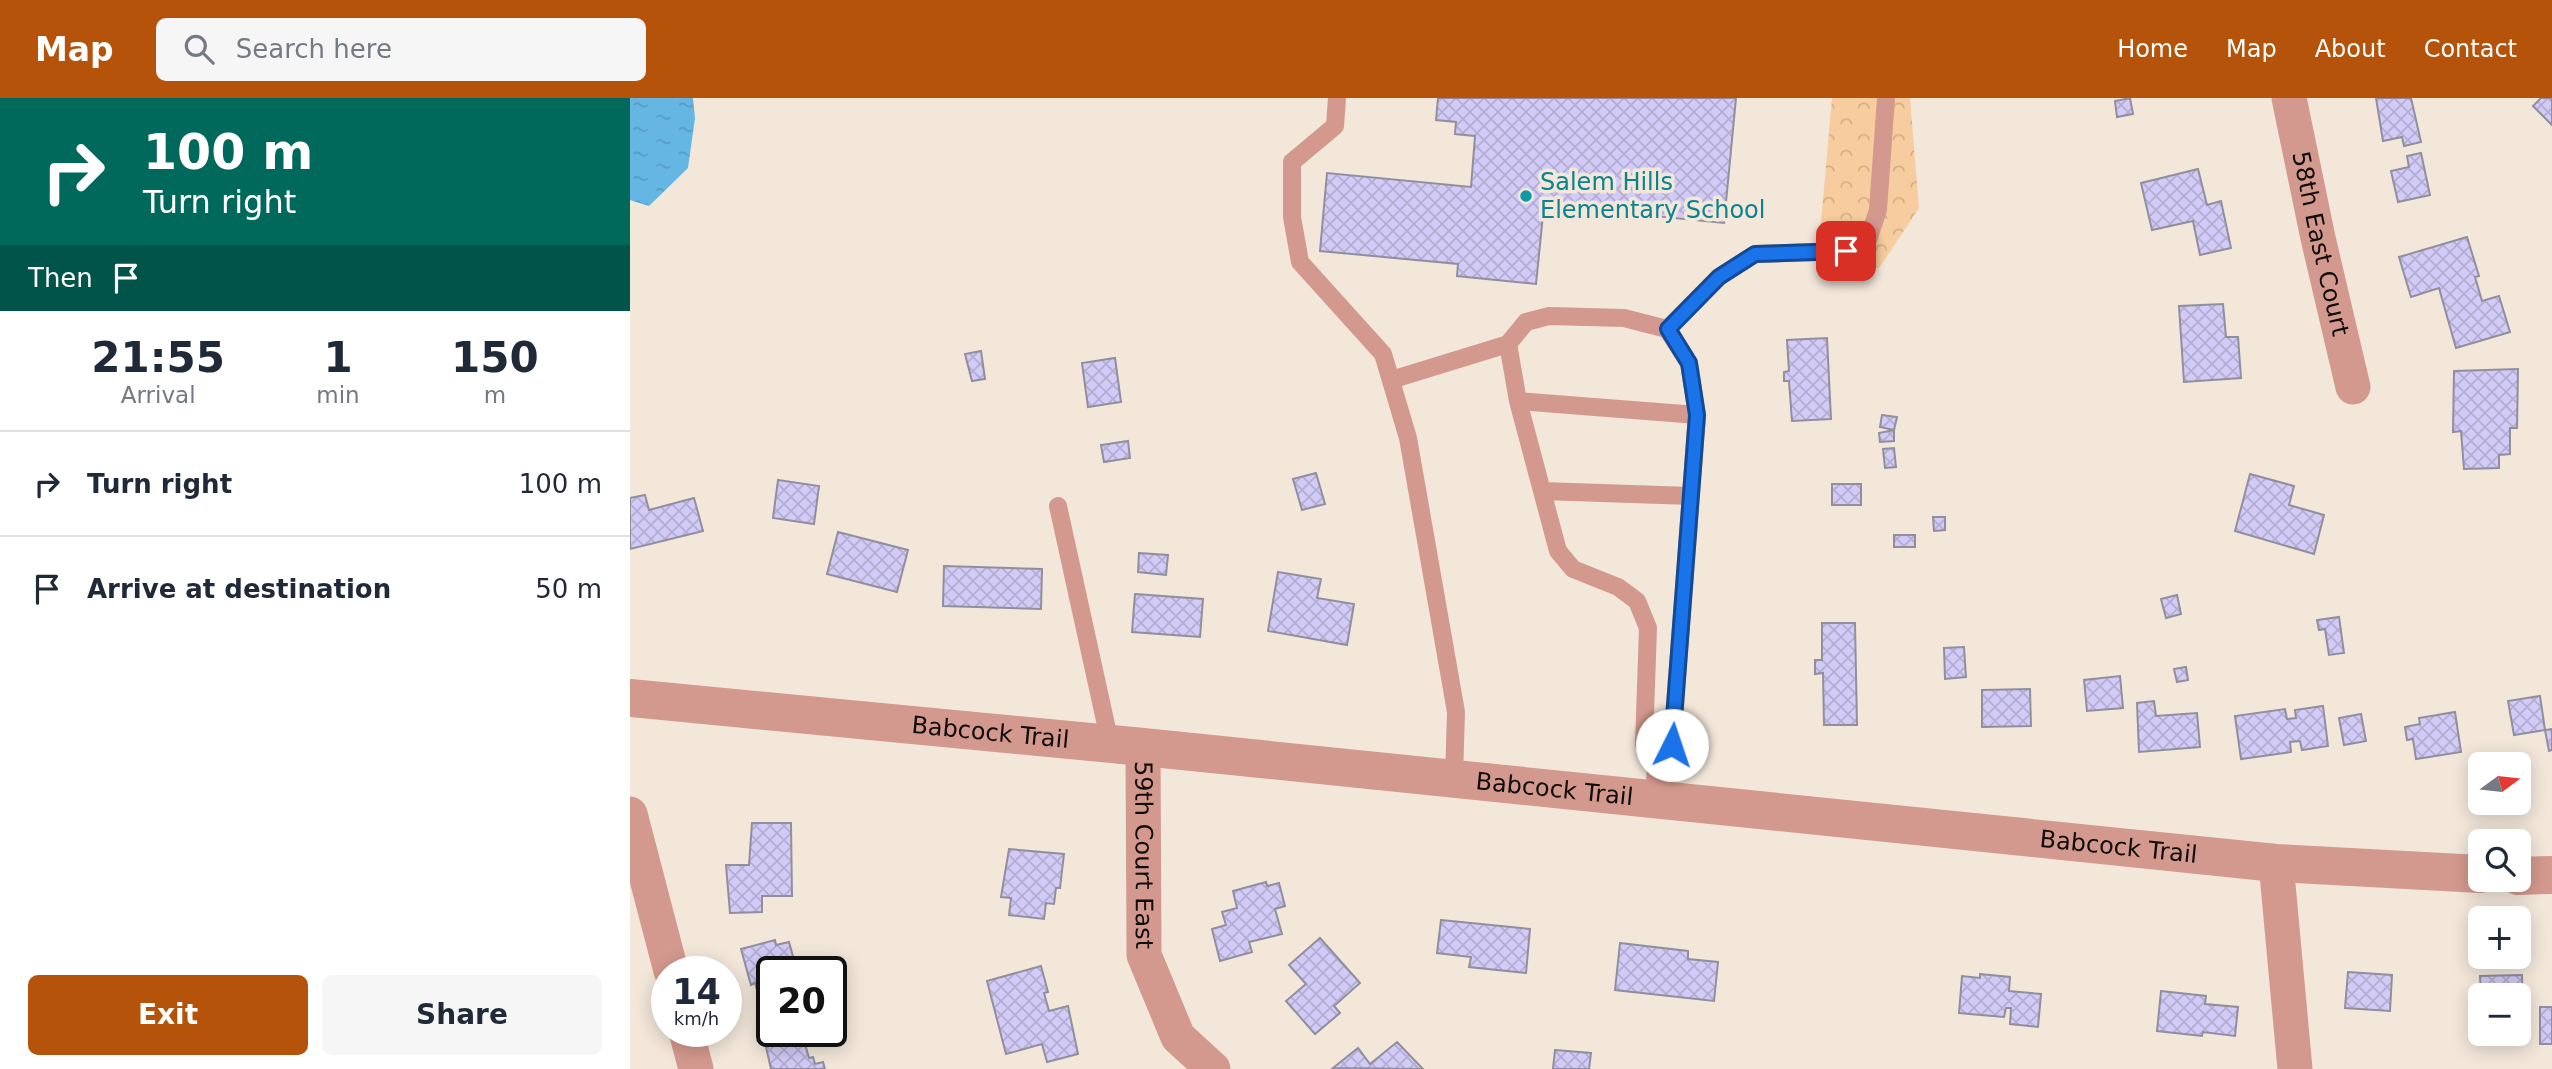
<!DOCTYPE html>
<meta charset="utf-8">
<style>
:root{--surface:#fff;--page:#f6f6f7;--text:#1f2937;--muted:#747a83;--line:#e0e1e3;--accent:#b45309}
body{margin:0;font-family:"DejaVu Sans",sans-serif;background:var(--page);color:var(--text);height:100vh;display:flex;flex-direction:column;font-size:26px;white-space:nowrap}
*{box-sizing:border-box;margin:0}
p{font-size:23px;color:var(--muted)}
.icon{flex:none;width:38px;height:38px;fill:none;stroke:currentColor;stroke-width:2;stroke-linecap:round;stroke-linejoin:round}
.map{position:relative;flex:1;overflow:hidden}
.sheet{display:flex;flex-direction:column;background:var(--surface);width:630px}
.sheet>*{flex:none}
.guide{background:#00695c;color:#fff;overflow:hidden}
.needle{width:46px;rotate:75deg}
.buttons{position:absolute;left:1838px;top:654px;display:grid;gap:14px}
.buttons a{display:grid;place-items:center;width:63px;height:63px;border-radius:10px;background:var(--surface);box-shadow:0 4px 18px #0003;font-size:35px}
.speed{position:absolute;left:21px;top:858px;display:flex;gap:14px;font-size:35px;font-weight:700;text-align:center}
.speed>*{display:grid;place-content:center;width:91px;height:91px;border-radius:50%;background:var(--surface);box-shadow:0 4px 18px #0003;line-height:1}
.speed small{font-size:18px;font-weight:400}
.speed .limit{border:4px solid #111;border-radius:10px;background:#fff;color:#111}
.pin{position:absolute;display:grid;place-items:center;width:60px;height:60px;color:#fff;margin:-30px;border-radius:14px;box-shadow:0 4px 10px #0006}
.me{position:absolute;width:77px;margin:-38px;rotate:4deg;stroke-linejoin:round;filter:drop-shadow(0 0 5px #0008)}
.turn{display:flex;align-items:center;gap:24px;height:147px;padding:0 28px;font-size:32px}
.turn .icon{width:91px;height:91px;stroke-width:2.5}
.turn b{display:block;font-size:49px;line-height:60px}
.then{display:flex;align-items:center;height:66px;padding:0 28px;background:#0003;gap:14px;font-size:26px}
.eta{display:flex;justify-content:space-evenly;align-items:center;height:119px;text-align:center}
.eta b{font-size:42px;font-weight:800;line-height:49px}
.action{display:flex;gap:14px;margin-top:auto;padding:14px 28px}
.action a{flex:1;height:80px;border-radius:10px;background:var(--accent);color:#fff;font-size:28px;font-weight:800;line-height:80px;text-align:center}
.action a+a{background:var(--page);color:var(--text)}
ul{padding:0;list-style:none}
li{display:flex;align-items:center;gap:21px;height:105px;padding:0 28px;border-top:2px solid var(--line)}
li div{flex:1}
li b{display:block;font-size:26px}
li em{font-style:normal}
header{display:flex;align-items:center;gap:42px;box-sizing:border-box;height:98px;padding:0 35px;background:var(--accent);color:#fff}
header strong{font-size:33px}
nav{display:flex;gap:38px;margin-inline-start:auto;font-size:24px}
.search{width:490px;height:63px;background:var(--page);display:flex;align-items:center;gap:18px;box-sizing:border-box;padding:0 24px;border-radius:10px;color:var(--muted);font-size:26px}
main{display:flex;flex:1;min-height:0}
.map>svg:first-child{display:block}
.park{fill:url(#park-crowns)}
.water{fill:url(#water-ripples)}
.building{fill:url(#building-cross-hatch);stroke:#918f9e;stroke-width:2}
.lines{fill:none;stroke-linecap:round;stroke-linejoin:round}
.service{stroke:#d4998e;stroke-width:18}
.minor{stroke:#d4998e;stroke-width:35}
.tertiary{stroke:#d4998e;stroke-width:38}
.route-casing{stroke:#114b97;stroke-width:18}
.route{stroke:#1a73e8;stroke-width:12}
.culture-dot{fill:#0f9aa8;stroke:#f3e7da;stroke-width:2.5}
.labels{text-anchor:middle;stroke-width:7;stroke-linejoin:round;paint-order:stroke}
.culture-label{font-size:24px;fill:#0d838f;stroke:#f3e7da;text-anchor:start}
.street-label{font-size:24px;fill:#0f0b07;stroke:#f3e7da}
</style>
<header>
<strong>Map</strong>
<div class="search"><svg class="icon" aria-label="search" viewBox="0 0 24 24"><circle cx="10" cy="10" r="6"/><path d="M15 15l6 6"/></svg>Search here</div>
<nav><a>Home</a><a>Map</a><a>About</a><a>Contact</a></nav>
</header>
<main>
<section class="sheet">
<div class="guide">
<div class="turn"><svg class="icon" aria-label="right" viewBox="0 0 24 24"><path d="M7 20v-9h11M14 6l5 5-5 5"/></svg><div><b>100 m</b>Turn right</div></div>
<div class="then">Then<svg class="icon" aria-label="arrive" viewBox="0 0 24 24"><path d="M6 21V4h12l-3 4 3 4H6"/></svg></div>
</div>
<div class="eta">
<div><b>21:55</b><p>Arrival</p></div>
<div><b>1</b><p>min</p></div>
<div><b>150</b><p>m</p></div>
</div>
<ul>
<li><svg class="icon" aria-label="right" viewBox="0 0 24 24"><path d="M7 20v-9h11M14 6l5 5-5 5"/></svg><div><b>Turn right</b></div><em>100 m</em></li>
<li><svg class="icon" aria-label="arrive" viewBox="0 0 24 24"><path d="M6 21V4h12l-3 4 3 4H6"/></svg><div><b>Arrive at destination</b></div><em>50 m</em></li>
</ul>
<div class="action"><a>Exit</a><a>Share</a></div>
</section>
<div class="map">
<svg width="1922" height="971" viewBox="0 0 1922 971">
<defs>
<pattern id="park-crowns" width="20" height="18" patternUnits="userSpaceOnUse" patternTransform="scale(1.75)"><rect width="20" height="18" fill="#f7cd9f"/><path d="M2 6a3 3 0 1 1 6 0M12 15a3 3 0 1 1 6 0" fill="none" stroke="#d3af87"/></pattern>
<pattern id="water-ripples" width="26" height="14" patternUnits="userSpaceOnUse" patternTransform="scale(1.75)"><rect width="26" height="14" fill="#66b6e4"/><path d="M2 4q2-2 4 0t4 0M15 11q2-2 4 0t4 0" fill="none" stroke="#579bc2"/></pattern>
<pattern id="building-cross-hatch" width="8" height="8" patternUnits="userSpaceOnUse" patternTransform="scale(1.75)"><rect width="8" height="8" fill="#d2cbf7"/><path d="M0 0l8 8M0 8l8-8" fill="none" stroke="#b3add2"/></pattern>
</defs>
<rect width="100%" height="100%" fill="#f3e7da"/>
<!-- park -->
<path class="park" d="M1202,0h78l9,110 -40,60 -62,-2z"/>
<!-- water -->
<path class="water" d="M0,0h63l2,20 -7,50 -39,38 -19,-6z"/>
<!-- building -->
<path class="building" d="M808,0h298l-12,125 -180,-18 -8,79 -79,-8 1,-12 -138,-13 7,-78 144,14 4,-51 -20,-2 1,-12 -20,-2z
M1500,0l3,16 -16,3 -2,-16z
M1746,0h35l10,44 -17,4 -2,-9 -19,4z
M1911,0h11v27l-19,-19z
M1791,55l9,42 -32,7 -7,-31 18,-4 -2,-11z
M1568,71l9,36 14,-4 10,47 -31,7 -7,-34 -41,9 -11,-47z
M1837,139l12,39 -4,1 7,24 17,-5 11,36 -54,16 -17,-60 -28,9 -12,-40z
M1593,206l3,33h12l3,41 -57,4 -5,-76z
M1197,240l4,81 -39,2 -3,-40h-5v-9l5,-1 -2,-31z
M351,253l4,28 -13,2 -7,-27z
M485,260l6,44 -33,5 -6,-44z
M1888,271l-1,59h-7v26l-11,1v13l-35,1 -3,-38 -8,1 1,-61z
M1252,317l15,2 -3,13 -14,-3z
M1264,332v11l-14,1 -1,-9z
M498,343l2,17 -26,4 -3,-17z
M1264,350l2,19 -11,1 -2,-19z
M686,375l9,31 -23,6 -9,-31z
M1620,376l44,12 -5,19 35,10 -10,39 -79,-23z
M148,382l41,6 -5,38 -41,-6z
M1202,386h29v21h-29z
M15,397l4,15 45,-12 9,33 -73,18v-51z
M1303,419h12v13l-11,1z
M208,434l70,18 -11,42 -70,-18z
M1264,437h21v12h-21z
M509,455l29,2 -2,20 -28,-3z
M314,468l98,3 -1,40 -98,-3z
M648,474l43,7 -4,19 37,6 -7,41 -79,-14z
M505,496l68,5 -3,38 -68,-5z
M1547,497l4,19 -15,4 -5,-19z
M1709,519l5,36 -15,2 -4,-26 -6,1 -2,-10z
M1192,525h33l2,102h-33l-1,-52 -8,1v-14h7z
M1334,549l2,30 -21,2 -1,-31z
M1556,569l2,13 -11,2 -3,-13z
M1490,578l3,32 -36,3 -3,-31z
M1400,591l1,37 -49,1v-37z
M1910,598l5,34 -31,5 -6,-34z
M1524,603l2,15 41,-3 3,34 -61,5 -2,-49z
M1693,608l5,40 -26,4 -2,-9 -10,1 1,10 -50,7 -6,-43 50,-7 2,10 9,-1 -1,-8z
M1825,614l6,40 -45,7 -3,-20 -6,1 -2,-13 15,-3 -1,-6z
M1731,616l5,27 -22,4 -5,-27z
M1922,631v21l-3,1 -4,-21z
M122,725h39l1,73h-30v16l-32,1 -4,-48h23z
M379,751l55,5 -4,34h-4l-2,16 -8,-1 -2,16 -35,-4 2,-17 -10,-1z
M636,784l1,4 12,-3 6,23 -10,3 7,25 -33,8 3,10 -32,9 -8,-32 14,-4 -4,-13 15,-4 -4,-17z
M811,822l89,9 -4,44 -57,-6 2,-10 -34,-4z
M690,840l40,45 -26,23 6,7 -25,21 -29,-33 20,-17 -17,-19z
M145,842l1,5 13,-3 8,29h-25v48l-3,1 -6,-24 -4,1 -4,-14 -4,2 -10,-36z
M990,845l68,8v8l30,3 -4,39 -99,-11z
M411,868l7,26 -4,1 5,18 19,-5 10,48 -31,8 -5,-18 -36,10 -19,-73z
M1718,874l44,3 -2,36 -45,-3z
M1350,876l30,3 -1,14 32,3 -3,33 -28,-3 1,-16h-5l-2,9 -45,-4 3,-37 18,2z
M1892,877l1,38h-5v-17h-37l-1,-20z
M1531,893l45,5 -1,8 33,3 -3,29 -32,-4 -1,4 -45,-5z
M1910,909h12v37h-12z
M173,939l6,21 4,-1 2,7 8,-2 2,7h-54l-5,-22z
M767,944l26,27 -90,-1 25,-20 12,16z
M925,952l36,3 -2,16h-36z"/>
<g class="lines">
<!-- service -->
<path class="service" d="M707,0l-2,28 -43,36v55l8,45 83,92 25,84 48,274 -2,66
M1037,231l52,-52 36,-23 91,-3 22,-11 10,-30 8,-112
M761,282l117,-36
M888,303l179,14
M912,393l149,5
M428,408l52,237
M1024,700l2,-31 16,-22 25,-330 -8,-52 -22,-34 -43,-11 -75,-2 -23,6 -18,22 10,57 40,150 15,18 45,18 19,14 11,27 -4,116 12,23"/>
<!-- minor -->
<g class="minor">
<path id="s1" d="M1659,0l29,140 35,149"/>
<path id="s2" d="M513,649l1,208 34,82 35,32"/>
<path d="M0,716l41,157"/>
<path d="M1646,765l19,206"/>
<path d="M56,933l10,38"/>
</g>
<!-- tertiary -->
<g class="tertiary">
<path id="s3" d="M0,600l513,49 1133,116 204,11"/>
<path d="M1888,778l34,-1"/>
</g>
</g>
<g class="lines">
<!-- route casing -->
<g class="route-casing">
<path id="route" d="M1042,647l25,-330 -8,-52 -21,-34 51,-52 36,-23 91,-3"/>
</g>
<!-- route -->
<use href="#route" class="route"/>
</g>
<!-- markers -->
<circle class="culture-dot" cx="896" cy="98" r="7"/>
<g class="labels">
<!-- culture labels -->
<g class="culture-label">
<text x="910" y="92">Salem Hills<tspan x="910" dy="28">Elementary School</tspan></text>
</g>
<!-- street labels -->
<g class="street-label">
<text dy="8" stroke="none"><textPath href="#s1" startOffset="149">58th East Court</textPath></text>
<text dy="8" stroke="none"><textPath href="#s3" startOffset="362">Babcock Trail</textPath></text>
<text dy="8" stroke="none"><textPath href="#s3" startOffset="929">Babcock Trail</textPath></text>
<text dy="8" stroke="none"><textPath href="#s3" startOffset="1496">Babcock Trail</textPath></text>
<text dy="8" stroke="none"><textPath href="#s2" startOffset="108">59th Court East</textPath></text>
</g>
</g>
</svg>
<div class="buttons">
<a><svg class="needle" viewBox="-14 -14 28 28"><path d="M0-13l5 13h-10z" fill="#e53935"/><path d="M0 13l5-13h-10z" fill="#747a83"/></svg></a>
<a><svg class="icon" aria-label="search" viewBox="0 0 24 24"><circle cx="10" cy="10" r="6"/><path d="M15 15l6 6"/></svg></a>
<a>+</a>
<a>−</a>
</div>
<div class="speed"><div>14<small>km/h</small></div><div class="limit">20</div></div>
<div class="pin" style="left:1216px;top:153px;background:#d93025"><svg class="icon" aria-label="arrive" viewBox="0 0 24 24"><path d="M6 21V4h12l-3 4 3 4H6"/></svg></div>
<svg class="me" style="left:1042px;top:647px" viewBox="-20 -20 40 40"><circle r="19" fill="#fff"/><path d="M0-13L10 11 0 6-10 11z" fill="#1a73e8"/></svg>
</div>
</main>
